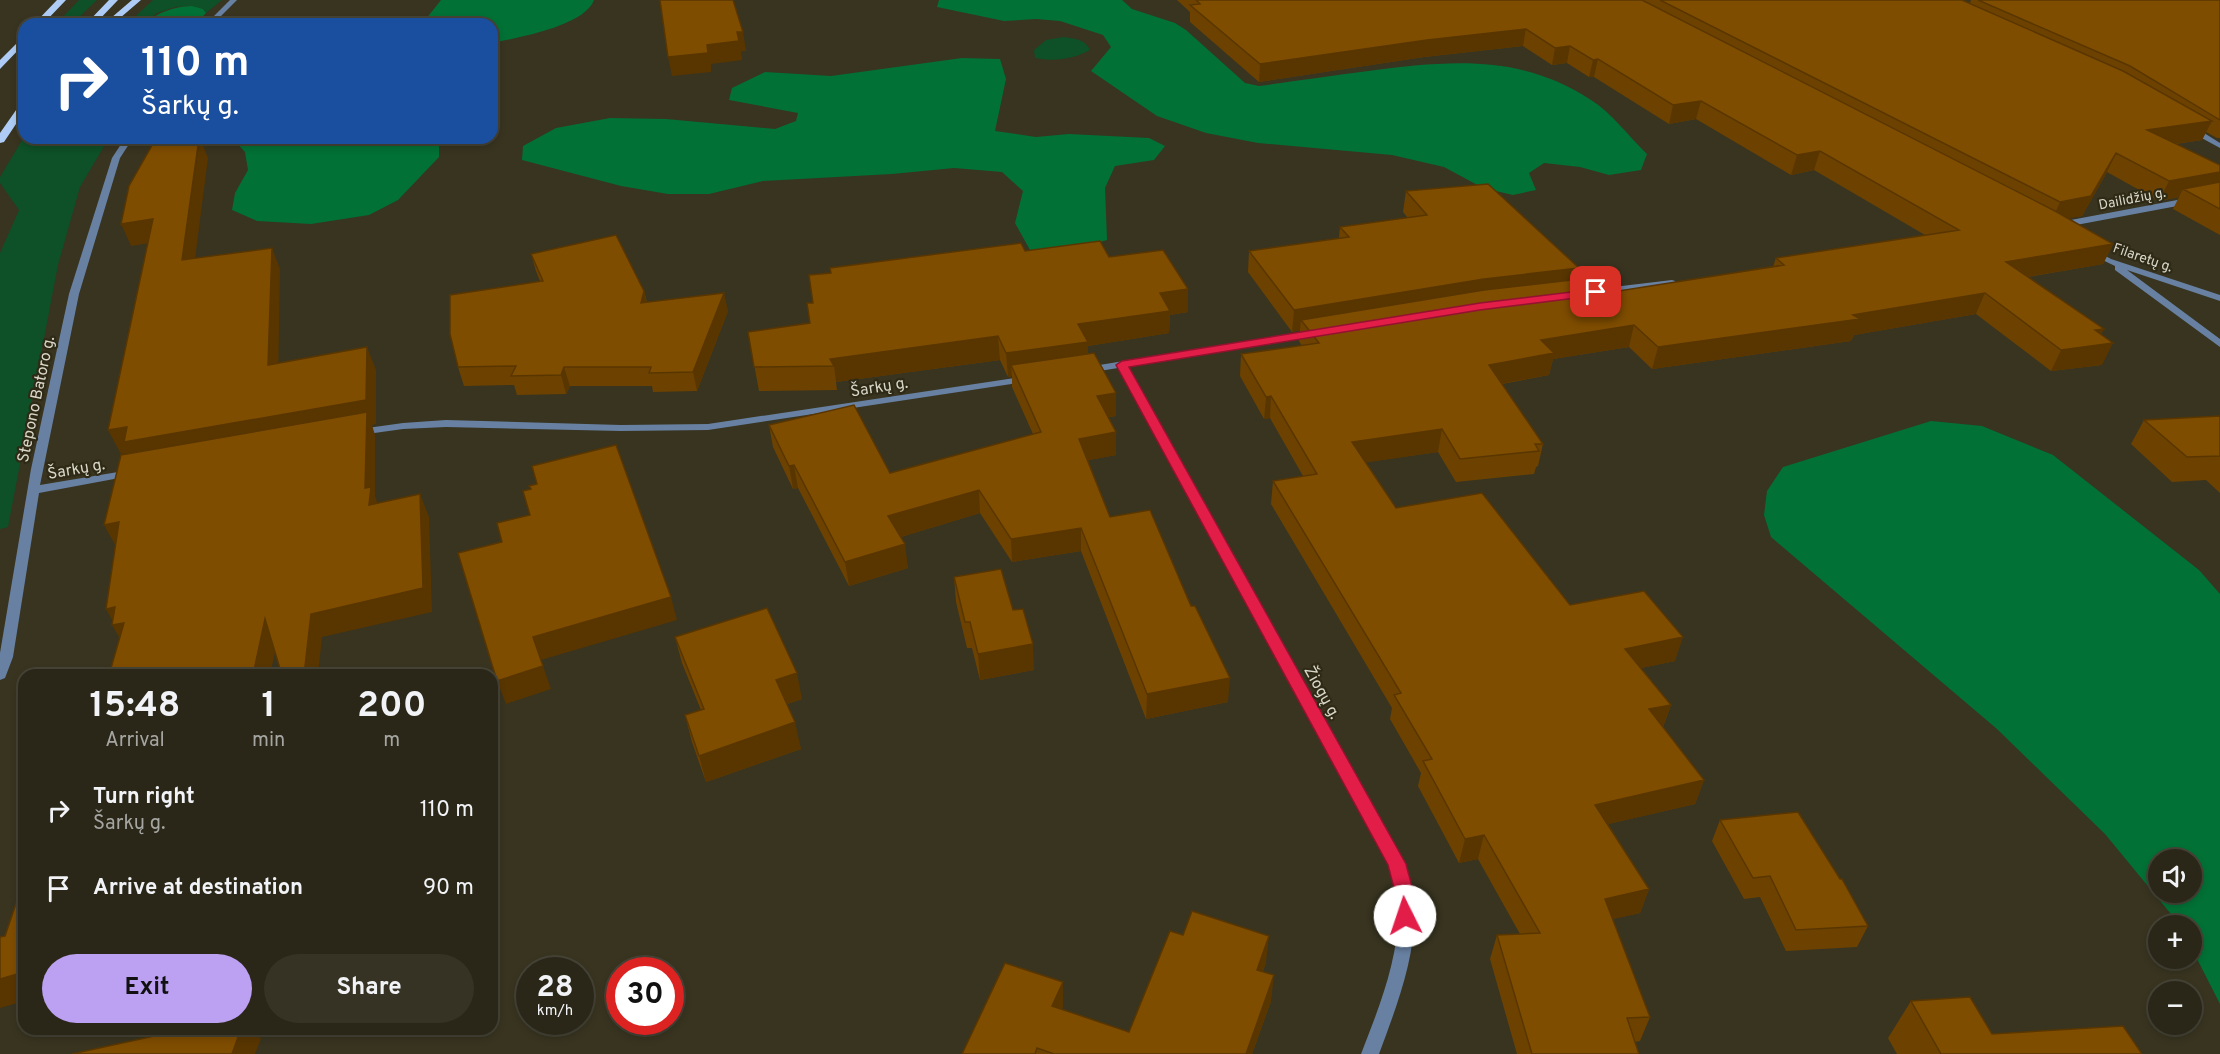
<!DOCTYPE html>
<meta charset="utf-8">
<style>
:root{--surface:#2a2718;--page:#363325;--text:#f1f3f6;--muted:#a5a5a2;--line:#464437;--accent:#bca0f2}
body{margin:0;font-family:Overpass,sans-serif;background:var(--page);color:var(--text);height:100vh;display:flex;flex-direction:column;font-size:22px;white-space:nowrap}
*{box-sizing:border-box;margin:0}
p{font-size:20px;color:var(--muted)}
.icon{flex:none;width:33px;height:33px;fill:none;stroke:currentColor;stroke-width:2;stroke-linecap:round;stroke-linejoin:round}
.map{position:relative;flex:1;overflow:hidden}
.panel{position:absolute;left:18px;top:669px;width:480px;height:366px;display:flex;flex-direction:column;background:var(--surface);border-radius:18px;box-shadow:0 3px 9px #0003,0 0 0 2px var(--line)}
.panel>*{flex:none}
.top-card{position:absolute;left:18px;top:18px;width:480px;height:126px;border-radius:18px;box-shadow:0 3px 9px #0003,0 0 0 2px var(--line);background:#1a4fa0;color:#fff;overflow:hidden}
.buttons{position:absolute;left:2148px;top:849px;display:grid;gap:12px}
.buttons a{display:grid;place-items:center;width:54px;height:54px;border-radius:50%;background:var(--surface);box-shadow:0 3px 9px #0003,0 0 0 2px var(--line);font-size:30px}
.speed{position:absolute;left:516px;top:957px;display:flex;gap:12px;font-size:30px;font-weight:700;text-align:center}
.speed>*{display:grid;place-content:center;width:78px;height:78px;border-radius:50%;background:var(--surface);box-shadow:0 3px 9px #0003,0 0 0 2px var(--line);line-height:1}
.speed small{font-size:15px;font-weight:400}
.speed .limit{border:9px solid #d22;background:#fff;color:#111}
.pin{position:absolute;display:grid;place-items:center;width:51px;height:51px;color:#fff;margin:-26px;border-radius:12px;box-shadow:0 3px 9px #0006}
.me{position:absolute;width:66px;margin:-33px;rotate:356deg;stroke-linejoin:round;filter:drop-shadow(0 0 4px #0008)}
.turn{display:flex;align-items:center;gap:21px;height:126px;padding:0 24px;font-size:27px}
.turn .icon{width:78px;height:78px;stroke-width:2.5}
.turn b{display:block;font-size:42px;line-height:51px}
.eta{display:flex;justify-content:space-evenly;align-items:center;height:102px;text-align:center}
.eta b{font-size:36px;font-weight:700;line-height:42px}
.button{display:flex;gap:12px;margin-top:auto;padding:12px 24px}
.button a{flex:1;height:69px;border-radius:36px;background:var(--accent);color:#111;font-size:24px;font-weight:700;line-height:69px;text-align:center}
.button a+a{background:var(--page);color:var(--text)}
ul{padding:0;list-style:none}
li{display:flex;align-items:center;gap:18px;height:78px;padding:0 24px}
li div{flex:1}
li b{display:block;font-size:22px}
li em{font-style:normal}
.map>svg:first-child{display:block}
.green{fill:#0e5027}
.forest{fill:#027135;fill-rule:evenodd}
.lines{fill:none;stroke-linecap:round;stroke-linejoin:round}
.street{fill:#6881a2;fill-rule:evenodd}
.primary{fill:#aeccf5;fill-rule:evenodd}
.wall{fill:#6d4200}
.shaded-wall{fill:#593600}
.building{fill:#7f4d00;stroke:#593600;stroke-width:1.5}
.route{fill:#e11d48;stroke:#92132f;stroke-width:1.5}
.labels{text-anchor:middle;stroke-width:4.5;stroke-linejoin:round;paint-order:stroke}
.far-street-label{font-size:14px;fill:#d9d7ca;stroke:#2e2a16}
.street-label{font-size:16px;fill:#d9d7ca;stroke:#2e2a16}
</style>
<div class="map">
<svg width="2220" height="1054" viewBox="0 0 2220 1054">
<rect width="100%" height="100%" fill="#383420"/>
<!-- green -->
<path class="green" d="M79,0h18l-25,24h-16z
M153,0h69l-16,13 -3,-4 -11,-3 -17,1 -18,6 -13,11h-17z
M1064,37c11,2 21,2 26,13 -17,9 -35,12 -55,8l-1,-8 12,-10z
M24,137l85,1 -29,49 -22,78 -50,262 -8,2v-276l19,-43 -19,-27v-6z"/>
<!-- forest -->
<path class="forest" d="M441,0h153c-9,26 -78,38 -102,43v-19h-70z
M939,0h183l10,9 43,14 11,7 59,53 14,3c36,-5 72,-10 109,-15 79,-10 152,-18 223,29 21,13 38,37 56,54l-6,16 -32,5 -29,-8 -36,-4 -15,10 7,17 -23,5 -30,-7 -39,-21 -52,-12 -134,-12 -52,-10 -49,-17 -66,-45 20,-24 -8,-12 -43,-14 -24,-2 -32,2 -67,-14z
M192,6l11,3 3,4 -11,11h-51c15,-12 28,-17 48,-18z
M962,58l38,1 6,20 -11,52 41,6 33,-3 80,4 16,8 -11,14 -39,6 -10,22 2,52 -44,12 -33,-2 -15,-27 8,-32 -21,-19 -48,-4 -62,6 -129,7 -54,13h-41l-47,-8 -99,-26 1,-14 33,-18 54,-10 56,1 109,10 21,-8 2,-8 -69,-13 3,-12 33,-16 66,4z
M227,138h196l16,3v16l-41,43 -29,15 -58,9 -54,-3 -25,-11 3,-17 13,-23 -3,-18 -10,-11z
M1931,421l51,5 71,29 146,115 21,24v410l-28,-55v-23l-12,-1 -75,-91 -108,-105 -226,-192 -7,-22 3,-24 16,-24zM2158,860h34v32h-34z"/>
<g class="lines">
<!-- street -->
<path class="street" d="M230,0h7l-24,24h-7z
M2187,126h6l27,17v5l-33,-18z
M125,138h8l-13,20 -41,136 -39,191 90,-15 6,3 -6,3 -91,17 -26,164 -8,21 -5,2v-27l31,-184 38,-175 43,-136z
M2220,192v6l-160,30 -4,-3 4,-3z
M2093,249l18,10 109,36v6l-93,-31 93,69v8l-105,-77v-4l-25,-12v-4z
M1672,280l3,1v4l-87,11 -5,-3 5,-3z
M1315,330l4,1v4l-191,31 277,498c3,12 8,24 9,36 4,53 -17,105 -35,154h-18c19,-49 40,-100 37,-153 -1,-13 -5,-25 -9,-36l-271,-497 -31,5 -5,-3 5,-3z
M1028,376l4,1 1,2 -1,2 -324,49 -87,1 -175,-4 -43,2 -43,6 -6,-3 6,-3 43,-6 43,-3 175,5 87,-1z"/>
<!-- primary -->
<path class="primary" d="M57,0h9l-23,24h-9z
M109,0h9l-23,24h-9z
M132,0h9l-28,24h-9z
M24,36v8l-24,25v-9z
M24,102v10l-20,30 -4,1v-10l21,-30z"/>
</g>
<!-- wall -->
<path class="wall" d="M1177,0h785l8,3 1,-3h249v138h-3l-11,-6 -4,8 -26,4 44,21v70l-47,-26 6,-12 -20,4 -52,-29 -25,44 -14,2 45,26 -10,20 -75,13 76,52 -3,5 1,31 -51,6 -75,-57 -122,21 -3,6 -199,28 -23,-22 -76,12 -4,16 -47,9 41,60 -5,22 -2,1 -2,7 -78,8 -18,-30 -72,10 30,46 174,97 105,56 -34,7 30,37 -8,22 41,53 -9,24 -87,20 41,65 -9,24 -28,6 38,98 -10,24 -5,1 4,12h-122l-27,-95 7,-24 23,-1 -42,-75 -19,4 -41,-77 3,-13 -31,-54 2,-11 -121,-204 2,-23 30,-5 -33,-58 -6,1 -24,-43 1,-22 61,-8 -3,-5 1,-11 -8,2 -44,-60 1,-21 90,-13 1,-11 68,-9 -5,-6 3,-21 170,88 30,14 167,-26 3,-9 149,-23 -111,-65 -23,5 -95,-56 -27,5 -75,-47h-5l-22,-14 -15,2 -29,-19 -99,11 -165,25 -69,-60v-10z
M1025,251l84,6 79,55 -18,3 -1,18 -81,13v8l28,39v23l-8,1 8,15v23l-28,5 22,57 118,185 -82,17 -65,-168 -69,11 -32,-49 -79,24 7,31 -59,18 -51,-98 -5,1 -20,-42 -4,-22 121,48 143,-39 -21,-47v-11l-4,1 -8,-17 -164,22 1,8 -78,1 -11,-59 62,-9 3,-20z
M531,254l113,37 3,11 81,9 -31,80 -44,1 -1,-6h-82l-4,8 -49,1 -3,-10 -50,1 -6,-19 82,-86 -4,-10z
M2220,416v77l-14,-13 -34,2 -41,-38 13,-24z
M954,577l59,33 21,60 -54,10 -8,-32h-5l-11,-46z
M675,637l127,62 -15,5 14,45 -95,33 -14,-40 -7,-27 16,-5 -19,-47z
M1720,820l148,106 -11,21 -71,4 -26,-54 -16,2 -32,-58z
M1266,962l-3,9 8,30 -19,53h-290l101,-47 -1,2 67,23z
M1911,1001l81,33 150,20h-245l-9,-16z"/>
<!-- shaded-wall -->
<path class="shaded-wall" d="M1526,29l-3,17 -99,11 -165,25 1,-18 167,-24z
M737,32h6l3,19h-5l1,9 -31,4v8l-39,4 -4,-19 39,-12z
M1570,46l-3,17 -15,2 3,-17z
M1598,59l-4,18h-5l4,-17z
M1701,101l-5,18 -27,5 4,-19z
M2212,121l-10,19 -64,9 9,-19z
M200,138l8,20 -16,124 -10,-22z
M1820,151l-6,19 -23,5 6,-20z
M2116,153l-9,19 -25,44 -31,6 9,-20z
M2220,172v17h-37l-4,8 -20,4 10,-20z
M153,219l10,22 -32,5 -10,-22z
M2113,244l-10,20 -106,18 9,-20z
M272,248l8,21 -2,119 -10,-23z
M1579,268l-5,21 -273,31 -1,10 -8,2 2,-22 190,-31z
M1188,289v23l-18,3 -1,18 -81,13v19h-77l1,11 -4,1 -2,-24 72,-29 82,-31z
M644,291l4,18 -7,-6z
M724,293l4,18 -31,80 -4,-19z
M1985,293l-9,21 -122,21 -3,6 -199,28 6,-22z
M1634,325l-5,22 -76,12 -4,16 -65,12 5,-22 52,-25z
M2104,329l-9,16 18,-2 -11,22 -51,6 10,-21 34,-20z
M998,336l2,24 -164,22 -2,-16 -4,-7z
M367,347l9,23v54l-4,1 3,10v61l5,14 -11,-5 -4,-17 -229,-22 -7,-13 -8,1 -13,-24z
M564,367l6,19 -4,8 -5,-19z
M1116,393v23l-19,3v-23z
M1271,396l-1,22 -6,1 2,-22z
M1442,429l-4,23 -89,13 3,-23z
M1116,432v23l-36,7 -1,-23z
M794,465l4,23 -5,1 -4,-23z
M979,490l1,23 -89,27 -3,-24z
M420,494l9,23 3,95 -110,25 -4,38h-14l7,-61z
M119,522l-2,26 -13,-23z
M1081,528v23l-69,11 -1,-23z
M905,544l3,24 -59,18 -4,-24z
M671,597l6,23 -136,40 -8,-23z
M115,607l23,39 -12,3 -14,-24h3l-9,-16z
M265,619l12,24 -7,32h-17z
M1683,637l-8,24 -57,12 7,-24z
M1033,644l1,26 -54,10 -2,-26z
M543,666l8,23 -45,15 -9,-23z
M797,673l5,26 -20,7 -6,-26z
M1230,678l-2,24 -82,17 1,-25z
M1671,705l-9,24 -13,-20z
M795,722l6,27 -95,33 -7,-26z
M1704,780l-9,24 -108,25 8,-24z
M1484,835l-6,24 -19,4 6,-24z
M1649,889l-9,24 -44,10 9,-24z
M1269,936l-3,26 -12,33 3,-25z
M24,972v29l-24,7v-29z
M1274,975l-3,26 -19,53h-6z
M1063,982v25l-10,24 -1,-25z
M241,1029h13l7,10 -6,15h-23z"/>
<!-- building -->
<path class="building" d="M660,0h73l10,32h-6l2,9 -32,4 1,8 -40,4z
M1196,0h446l413,211 58,33 -107,18 98,67 -9,1 18,13 -52,7 -76,-57 -132,22 7,4 -202,28 -24,-22 -93,15 13,13 -65,12 54,79h-8l4,7 -79,8 -18,-30 -90,13 44,66 86,-15 88,112 74,-14 39,46 -58,12 46,56 -22,4 55,71 -109,25 54,84 -44,10 45,118 -23,1 12,36h-107l-35,-119 43,-2 -56,-98 -19,4 -42,-78 9,-2 -38,-64 7,-2 -128,-212 44,-7 -46,-78 -5,1 -25,-43 78,-11 -18,-23 183,-30 105,-12 17,15 178,-28 -8,-7 183,-28 -139,-79 -23,4 -96,-54 -28,4 -75,-46 -5,1 -23,-14 -15,2 -29,-19 -99,11 -167,24 -70,-59 10,-1z
M1660,0h302l161,71 89,50 -65,9 73,35v7l-51,9 -53,-28 -25,43 -31,6z
M1978,0h242v120l-90,-54z
M199,138l-17,122 90,-12 -4,117 99,-18 -1,53 -242,42 3,-15 -19,3 45,-211 -32,5 8,-38 25,-44z
M2220,182v27l-37,-20z
M1488,184l91,84 -95,11 -190,31 -45,-59 100,-14 -9,-10 87,-12 -21,-24z
M616,235l28,56 -3,12 83,-10 -31,79 -44,1 2,-6h-87l-3,8 -50,1 5,-10 -58,1 -8,-33v-39l93,-14 -12,-27z
M1100,241l9,16 54,-7 25,39 -28,4 10,18 -92,13 10,18 -82,11 -8,-17 -168,23 4,7 -80,1 -6,-35 62,-9 -3,-20h6l-4,-28 22,-2 -1,-5 191,-25 4,8z
M1094,353l22,40 -19,3 19,36 -37,7 31,78 40,-7 41,96h4l35,72 -83,16 -66,-166 -70,11 -32,-49 -91,26 17,28 -60,18 -51,-97 -5,1 -20,-41 85,-20 36,68 151,-41 -30,-67z
M367,412l-2,76 6,-1 -2,18 51,-11 3,94 -112,26 -7,61h-22l-17,-56 -12,56h-144l15,-52 -12,2 3,-18 -9,2 13,-87 -15,3 17,-70z
M2220,416v40l-33,1 -43,-37z
M616,445l55,152 -138,40 10,29 -46,15 -39,-128 44,-11 -5,-19 33,-8 -7,-24 8,-2 -2,-3 8,-2 -5,-18z
M1001,569l12,41 10,-1 10,35 -55,10 -8,-32h-5l-11,-45z
M767,608l30,65 -21,7 19,42 -96,34 -14,-41 19,-6 -29,-72z
M1798,812l42,67h2l26,47 -72,4 -26,-54 -17,2 -33,-58z
M24,880v92l-24,7v-42l5,-1z
M1192,911l77,25 -12,34 17,5 -28,79h-192l-17,-6 -2,6h-73l43,-91 58,19 -11,24 77,26 41,-101 13,4z
M1970,997l22,37 131,-8 19,28h-201l-30,-53z
M186,1029h55l-9,25h-160z"/>
<!-- route -->
<path class="route" d="M1596,289l5,3 -1,3 -120,15 -351,57 277,497c4,18 14,39 5,57l-6,2 -7,-2 -2,-5 1,-17 -9,-34 -272,-500 6,-4 358,-58z"/>
<g class="labels">
<!-- far-street labels -->
<g class="far-street-label">
<text transform="translate(2132 198) rotate(-11)" y="5">Dailidžių g.</text>
<text transform="translate(2143 257) rotate(19)" y="5">Filaretų g.</text>
</g>
<!-- street labels -->
<g class="street-label">
<text transform="translate(879 386) rotate(-9)" y="6">Šarkų g.</text>
<text transform="translate(35 399) rotate(-78)" y="6">Stepono Batoro g.</text>
<text transform="translate(76 468) rotate(-10)" y="6">Šarkų g.</text>
<text transform="translate(1323 692) rotate(61)" y="6">Žiogų g.</text>
</g>
</g>
</svg>
<div class="buttons">
<a><svg class="icon" aria-label="sound" viewBox="0 0 24 24"><path d="M4 9h4l5-4v14l-5-4H4zM17 9q2 3 0 6"/></svg></a>
<a>+</a>
<a>−</a>
</div>
<div class="speed"><div>28<small>km/h</small></div><div class="limit">30</div></div>
<div class="pin" style="left:1596px;top:292px;background:#d93025"><svg class="icon" aria-label="arrive" viewBox="0 0 24 24"><path d="M6 21V4h12l-3 4 3 4H6"/></svg></div>
<svg class="me" style="left:1405px;top:916px" viewBox="-20 -20 40 40"><circle r="19" fill="#fff"/><path d="M0-13L10 11 0 6-10 11z" fill="#e11d48"/></svg>
<div class="top-card">
<div class="turn"><svg class="icon" aria-label="right" viewBox="0 0 24 24"><path d="M7 20v-9h11M14 6l5 5-5 5"/></svg><div><b>110 m</b>Šarkų g.</div></div>
</div>
<section class="panel">
<div class="eta">
<div><b>15:48</b><p>Arrival</p></div>
<div><b>1</b><p>min</p></div>
<div><b>200</b><p>m</p></div>
</div>
<ul>
<li><svg class="icon" aria-label="right" viewBox="0 0 24 24"><path d="M7 20v-9h11M14 6l5 5-5 5"/></svg><div><b>Turn right</b><p>Šarkų g.</p></div><em>110 m</em></li>
<li><svg class="icon" aria-label="arrive" viewBox="0 0 24 24"><path d="M6 21V4h12l-3 4 3 4H6"/></svg><div><b>Arrive at destination</b></div><em>90 m</em></li>
</ul>
<div class="button"><a>Exit</a><a>Share</a></div>
</section>
</div>
